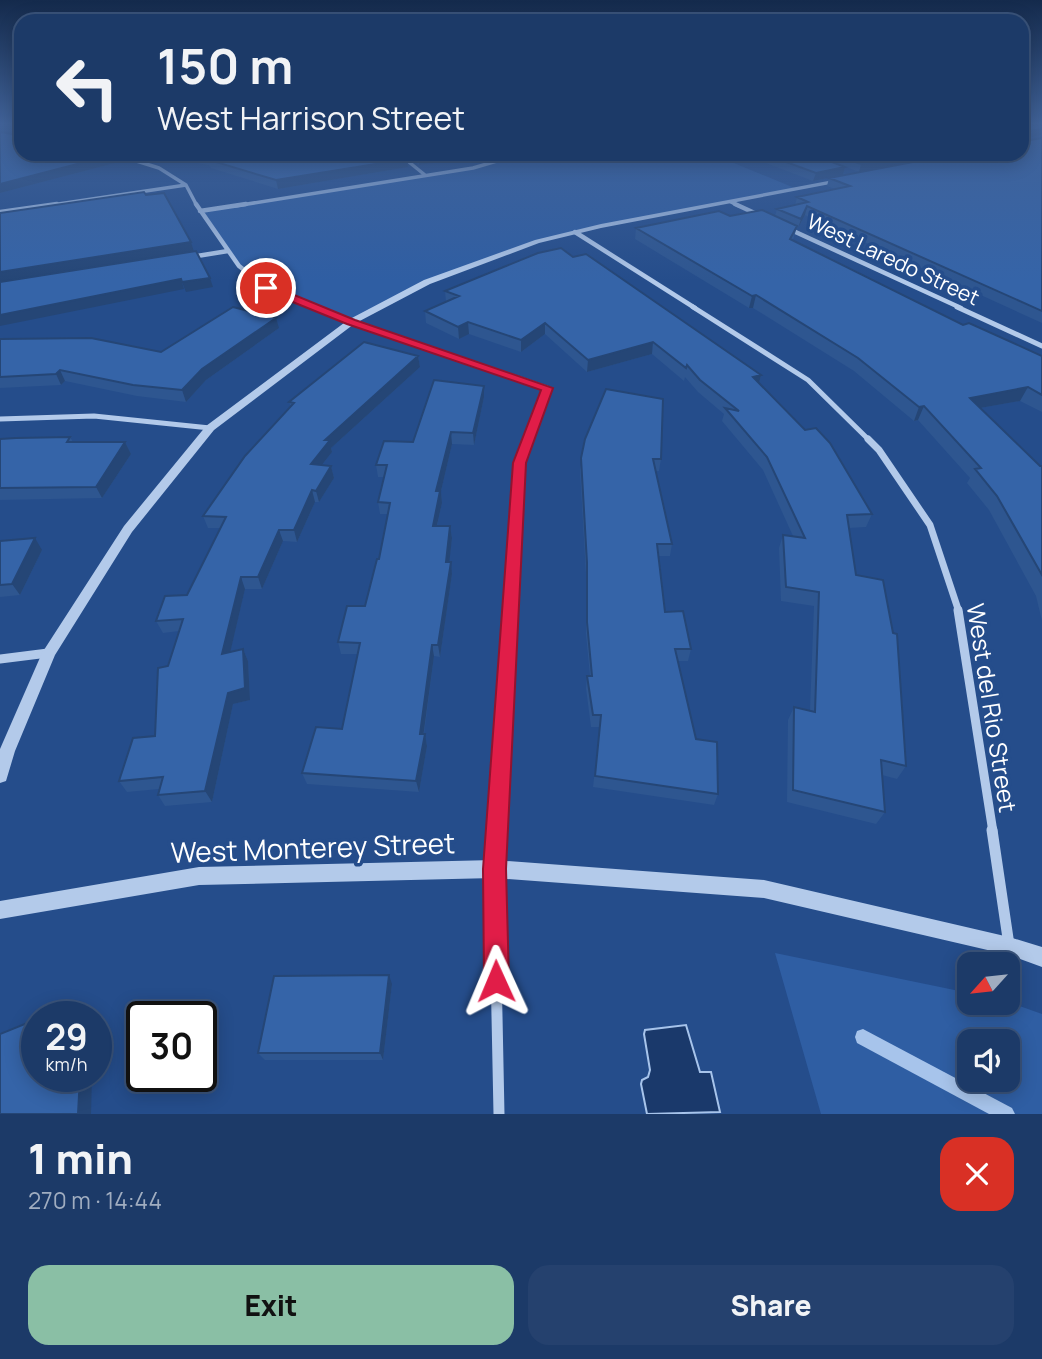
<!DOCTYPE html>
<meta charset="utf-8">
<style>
:root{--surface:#1c3a68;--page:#25416e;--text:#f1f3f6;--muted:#a0adc0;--line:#3a547c;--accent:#8abfa5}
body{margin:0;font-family:Manrope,sans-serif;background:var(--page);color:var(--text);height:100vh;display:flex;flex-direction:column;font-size:26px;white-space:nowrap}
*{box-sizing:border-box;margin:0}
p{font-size:23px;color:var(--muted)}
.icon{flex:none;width:38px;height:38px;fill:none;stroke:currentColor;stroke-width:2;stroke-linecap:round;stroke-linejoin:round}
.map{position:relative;height:1114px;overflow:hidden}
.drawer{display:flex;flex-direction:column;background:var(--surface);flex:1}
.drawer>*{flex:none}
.banner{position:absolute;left:14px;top:14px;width:1015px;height:147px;border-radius:21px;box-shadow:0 4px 18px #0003,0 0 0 2px var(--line);background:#1c3a68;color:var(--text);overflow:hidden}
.needle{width:46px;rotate:243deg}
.tools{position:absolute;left:957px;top:952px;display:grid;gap:14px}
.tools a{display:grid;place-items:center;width:63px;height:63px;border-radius:14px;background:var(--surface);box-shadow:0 4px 18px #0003,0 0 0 2px var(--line);font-size:35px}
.speed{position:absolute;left:21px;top:1001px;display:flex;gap:14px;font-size:35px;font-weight:700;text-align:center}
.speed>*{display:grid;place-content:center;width:91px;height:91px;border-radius:50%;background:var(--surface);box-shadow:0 4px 18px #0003,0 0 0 2px var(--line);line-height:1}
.speed small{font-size:18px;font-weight:400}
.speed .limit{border:4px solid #111;border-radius:10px;background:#fff;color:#111}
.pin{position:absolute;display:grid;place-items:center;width:60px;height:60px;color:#fff;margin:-30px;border:4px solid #fff;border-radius:50%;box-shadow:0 2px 7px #0007}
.me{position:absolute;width:77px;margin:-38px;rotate:359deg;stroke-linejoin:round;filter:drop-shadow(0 0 5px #0008)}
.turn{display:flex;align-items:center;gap:24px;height:147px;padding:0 28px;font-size:32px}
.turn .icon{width:91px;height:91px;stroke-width:2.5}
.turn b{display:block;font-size:49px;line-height:60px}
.round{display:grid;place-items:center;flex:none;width:74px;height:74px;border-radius:21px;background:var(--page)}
.head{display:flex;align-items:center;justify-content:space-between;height:119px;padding:0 28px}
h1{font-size:42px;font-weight:800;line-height:52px}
.action{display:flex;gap:14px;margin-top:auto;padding:14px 28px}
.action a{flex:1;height:80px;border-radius:21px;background:var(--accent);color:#111;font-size:28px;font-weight:800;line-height:80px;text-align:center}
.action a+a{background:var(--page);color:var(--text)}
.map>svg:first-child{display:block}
.green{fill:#2f5ea3;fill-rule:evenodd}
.water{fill:#1a396b;stroke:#a7c4eb;stroke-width:2}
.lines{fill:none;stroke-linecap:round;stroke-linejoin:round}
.stream{fill:#a7c4eb;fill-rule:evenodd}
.minor-far5{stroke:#b3caea;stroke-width:3.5}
.minor-far4{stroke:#b3caea;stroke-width:4.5}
.minor-far3{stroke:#b3caea;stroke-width:5}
.minor-far2{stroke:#b3caea;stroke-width:7}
.minor-far1{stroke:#b3caea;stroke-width:9}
.minor{stroke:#b3caea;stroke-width:11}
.tertiary{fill:#b3caea;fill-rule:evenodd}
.wall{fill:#2e5690}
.shaded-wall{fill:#254676}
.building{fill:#3564a8;stroke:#254676;stroke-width:2}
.route{fill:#e11d48;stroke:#92132f;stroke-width:2}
.labels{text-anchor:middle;stroke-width:7;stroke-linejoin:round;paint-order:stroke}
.far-street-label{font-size:21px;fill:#fff;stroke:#254d8b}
.street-label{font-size:24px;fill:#fff;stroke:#254d8b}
.near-street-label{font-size:28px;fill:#fff;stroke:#254d8b}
</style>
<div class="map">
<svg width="1042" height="1114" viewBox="0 0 1042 1114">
<rect width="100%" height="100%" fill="#254d8b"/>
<!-- green -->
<path class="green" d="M521,154h191l85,35 -196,37 -64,15 -110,40 -76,41 -85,-35 -27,-21 -39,-55 273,-43z
M775,953l194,40 1,10 38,-1 34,12v100h-221zM1008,1041v39h-38v-39z"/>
<!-- water -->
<path class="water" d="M686,1025l14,47h11l9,40 -73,2 -6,-30 1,-4 6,-3 2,-7 -6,-36 1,-4z"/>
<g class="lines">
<!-- stream -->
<path class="stream" d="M863,1029l149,79 3,6h-26l-132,-71 -2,-6 2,-6z"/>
<!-- minor-far5 -->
<path class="minor-far5" d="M114,154l45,14 27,17 11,21
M399,154l26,21
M731,202l8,4
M45,206l141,-21
M235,206l238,-38 48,-14"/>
<!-- minor-far4 -->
<path class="minor-far4" d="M196,204l43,62 27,21 52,21
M735,204l24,11
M200,211l46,-7
M0,212l57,-8
M789,229l172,79
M575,232l120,76
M191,257l37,-6"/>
<!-- minor-far3 -->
<path class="minor-far3" d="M314,307l37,15 196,66 -19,53
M693,307l115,73 62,61
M957,307l85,39
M0,419l94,-3 116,12"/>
<!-- minor-far2 -->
<path class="minor-far2" d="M868,439l11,11 51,75 29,87
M510,612l10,-149 9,-24"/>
<!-- minor-far1 -->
<path class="minor-far1" d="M958,610l35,222
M0,659l48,-6
M496,832l15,-222"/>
<!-- minor -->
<path class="minor" d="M497,830l-3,39 5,245
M992,830l17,115"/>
<!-- tertiary -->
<path class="tertiary" d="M844,178l2,3 -245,47 -62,15 -109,41 -76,40 -140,106 -82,102 -77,123 -40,96 -9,30 -6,2v-34l42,-96 82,-127 82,-100 142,-106 76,-40 111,-40 66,-16z
M494,860l270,20 245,57 33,10v20l-33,-12 -245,-57 -270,-20 -295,7 -199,34v-18l199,-34z"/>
</g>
<!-- wall -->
<path class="wall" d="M0,125h21v29h91l3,9 -115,30v-61l17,3 2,-2 -19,-3z
M1022,125h20v11l-19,3 3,2 16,-3v185l-237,-108 -7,13 -1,-1 -4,13 170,85 79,31v56l-22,-11 -40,7 60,58h2v155l-6,-25 -47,-86 -22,-27 3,-5 -52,-58 -4,1 -60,-50 -101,-63h-4l-114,-69 1,-11 94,-12h45l2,-7 18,-4 2,-8 38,-8 -8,-3 2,-8 193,-24z
M175,154h226l6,5 1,8 -130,22 -67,-21 -2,-3 -19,-3z
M404,154h81l-22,8 -9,-2 -35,5z
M742,154h210l-93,18 -26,-10 12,5 -2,8 -30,6z
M573,257l188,118 -2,8 113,131 -6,13 -17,1 7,47 50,191 -9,13 -15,-4 3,37 -9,12 -89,-22 1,-82 6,-13 16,3 4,-104 -33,-5 -2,-53 4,-13 10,1 -30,-66 -41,-49 2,-7 -26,-22 -13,-15 -1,4 -32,-27 -65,18 -42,-38 -24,18 -52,-18 -10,5 -33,-16 -1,-12 21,-9 -1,-11z
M279,328l-73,52 -20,22 -49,-6 -72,-15 -4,4 -61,3v-49l161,13z
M418,356l2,11 -89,81 1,4 -10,13 9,1 3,12 -15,24h-4l-18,40 -14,-1 -21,48h-17l-15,63 13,-3 5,12 2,39 -17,4 -21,98 -47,4 -7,-11 1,-6 -32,3 -8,-11 36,-45 13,-70 11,-35 -16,2 -7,-12 31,-26 33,-67h-12l-5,-12 88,-109 -2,-5z
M484,386v11l-10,48 -22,-1 -11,47 1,12 -5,23h13l2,12 -3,24 3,12 -12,83 -6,-1 -10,78h1l2,12 -8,46 -112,-8 -5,-11 40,-44 16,-75h-17l-3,-12 27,-36 14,-47 9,-45h-8l-2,-12 7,-25h-7l-2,-12 37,-23z
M70,437l3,5h52l6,12 -29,44 -102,2v-61z
M585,439l76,20 -2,12h-4l17,73 -2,12h-11l6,56 26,37 -3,12h-11l19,78 22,55 -4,11 -121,-18 7,-60h-9l-5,-39 1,-12h3l-4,-42v-59l-6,-105z
M0,541l42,9 -22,45 -20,2z
M392,984l-9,76h-118l-7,-7z"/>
<!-- shaded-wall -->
<path class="shaded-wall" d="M1042,129l-1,6 -19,4 3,-7z
M439,154h14l1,6 -35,5v-8z
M462,154h23l-22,8z
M915,154h37l-93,18 2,-8z
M112,155l3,8 -115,30v-9z
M407,159l1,8 -130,22 -2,-9z
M845,167l-2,8 -30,6 3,-8z
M807,206l-2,9 -7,13 3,-9z
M191,242l3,10 -194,31v-11z
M210,278l3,9 -27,5 -4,-10z
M181,279l3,10 -184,37v-11z
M756,295l-3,13h-4l3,-12z
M276,318l3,10 -73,52 -20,22 -4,-12 20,-21z
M468,322l1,12 -10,5 -1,-12z
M545,323v11l-24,18v-12z
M653,342l-1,12 -65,18 1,-12z
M418,356l2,11 -89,81 1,4 -18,23 -3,-11 14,-24z
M60,370l5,11 -4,4 -5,-11z
M761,375l-3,12 -5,-10z
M484,386v11l-10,48 -1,-12z
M1028,387l-8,14 -57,10 7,-13z
M924,406l-6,14 -4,1 5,-14z
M451,432l1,12 -11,47 1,12 -8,35 -1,-12 3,-35z
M125,442l6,12 -29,44 -6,-11z
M331,466l3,12 -15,24 -3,-11z
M312,490l3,12 -18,40 -3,-12z
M450,526l2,12 -4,36 -2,-12z
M279,530l4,11 -21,48 -4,-12z
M35,538l7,12 -22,45 -8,-11z
M451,562l1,12 -12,83 -2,-12z
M241,577l4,12 -18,77 -5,-12z
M432,645l2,11 -12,89 -2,-11z
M243,649l5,12 2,39 -17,4 -21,98 -7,-11 23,-98z
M425,734l2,12 -8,46 -3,-11z
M389,975l3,9 -9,76 -3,-7z
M79,1002l11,8v7h-11z
M80,1076h12l-1,38h-13z"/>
<!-- building -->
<path class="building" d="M1022,125h20v4l-17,3 -3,7 4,2 16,-3v173l-235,-105 -6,13 -24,-10 31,-7 -11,-5 53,-11 -21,-8 126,-24h67z
M21,131v23l91,1 -112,29v-52l17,3z
M189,154h212l6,5 -131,21 -67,-20 -2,-3z
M415,154h24l-20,3z
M764,154h47l34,13 -29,6z
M832,154h83l-54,10z
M144,192l2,3 18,-2 27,49 -191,30v-59z
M762,210l35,16 -7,13 173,86 6,-2 73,33v39l-14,-8 -58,11 70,68h2v109l-45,-79 -22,-27 6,-1 -57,-62 -5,1 -61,-49 -102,-63 -4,1 -116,-68 83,-17 11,5z
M561,248l12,9 13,-3 175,121 -8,2 52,53 11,-2 14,15 42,71 -25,1 9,60 27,5 10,53 4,1 9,132 -25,-6 4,52 -92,-22 1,-83 21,5 4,-120 -33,-5 -3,-52 22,3 -38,-81 -42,-49 14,3 -39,-31 -13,-15 -1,3 -33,-26 -65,18 -43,-37 -24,17 -53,-18 -10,5 -33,-16 34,-15 -14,-5 93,-38z
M196,251l14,27 -28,4 -1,-3 -181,36v-33z
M233,307l43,11 -74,51 -20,21 -49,-5 -73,-15 -4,4 -56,3v-38l91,-1 70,14z
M364,342l54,14 -93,84h5l-19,24 20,2 -15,25 -4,-1 -18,40h-15l-21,47h-17l-19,77 21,-5 2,39 -17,5 -23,98 -47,4 5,-18 -44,4 14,-43 22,-2 3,-68 10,-2 15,-47 -27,2 9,-25 22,-1 39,-78 -23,-1 42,-60 49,-53 -5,-1z
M434,380l50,6 -11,47 -22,-1 -15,59h4l-7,35h17l-4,36h5l-13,83h-6l-12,89h5l-9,47 -114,-8 14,-46 26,2 18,-86 -22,-1 9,-36h18l12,-47h2l11,-56 -12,-1 9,-37h-11l8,-24 29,1z
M606,389l57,10 -2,60h-8l19,85h-15l8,68 18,-1 8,38h-16l21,90 21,3 1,52 -123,-18 6,-61h-8l-6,-39h5l-5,-54v-59l-6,-105 4,-19z
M70,437l-3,5h58l-29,45 -96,1v-49l16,-1z
M35,538l-23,46 -12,1v-44z
M389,975l-9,78h-122l16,-77z
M79,1002v15h-36z
M37,1019v57h43l-2,38h-78v-80z"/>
<!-- sky -->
<linearGradient id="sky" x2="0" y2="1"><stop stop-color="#142a4c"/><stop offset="0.44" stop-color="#406298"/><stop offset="1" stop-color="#406298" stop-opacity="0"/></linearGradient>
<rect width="1042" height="281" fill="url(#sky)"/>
<!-- route -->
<path class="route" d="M263,285h7l85,35 198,68 -27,75 -20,406 3,112 -4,9 -9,3 -9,-3 -3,-9 -1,-112 30,-406 28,-73 -194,-66 -84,-34z"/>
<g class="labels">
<!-- far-street labels -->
<g class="far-street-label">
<text transform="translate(893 260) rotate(25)" y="7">West Laredo Street</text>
</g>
<!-- street labels -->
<g class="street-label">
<text transform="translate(991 708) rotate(81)" y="8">West del Rio Street</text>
</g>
<!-- near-street labels -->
<g class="near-street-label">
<text transform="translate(313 848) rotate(-2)" y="10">West Monterey Street</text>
</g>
</g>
</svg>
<div class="tools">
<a><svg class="needle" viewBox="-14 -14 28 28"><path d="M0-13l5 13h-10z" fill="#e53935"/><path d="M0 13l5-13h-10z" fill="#a0adc0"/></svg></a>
<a><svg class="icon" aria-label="sound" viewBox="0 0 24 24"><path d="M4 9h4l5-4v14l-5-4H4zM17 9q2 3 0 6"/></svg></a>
</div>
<div class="speed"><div>29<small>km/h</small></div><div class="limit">30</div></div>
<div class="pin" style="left:266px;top:288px;background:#d93025"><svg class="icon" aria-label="arrive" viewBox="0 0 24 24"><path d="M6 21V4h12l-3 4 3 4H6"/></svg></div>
<svg class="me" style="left:496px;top:981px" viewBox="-20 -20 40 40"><path d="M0-17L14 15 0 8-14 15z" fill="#e11d48" stroke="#fff" stroke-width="4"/></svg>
<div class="banner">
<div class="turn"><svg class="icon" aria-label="left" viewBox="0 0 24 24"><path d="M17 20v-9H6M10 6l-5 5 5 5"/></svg><div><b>150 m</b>West Harrison Street</div></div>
</div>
</div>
<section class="drawer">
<div class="head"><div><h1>1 min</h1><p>270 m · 14:44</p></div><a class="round" style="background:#d93025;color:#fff"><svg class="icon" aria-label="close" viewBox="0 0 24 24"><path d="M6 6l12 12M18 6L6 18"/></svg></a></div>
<div class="action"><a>Exit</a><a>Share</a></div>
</section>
